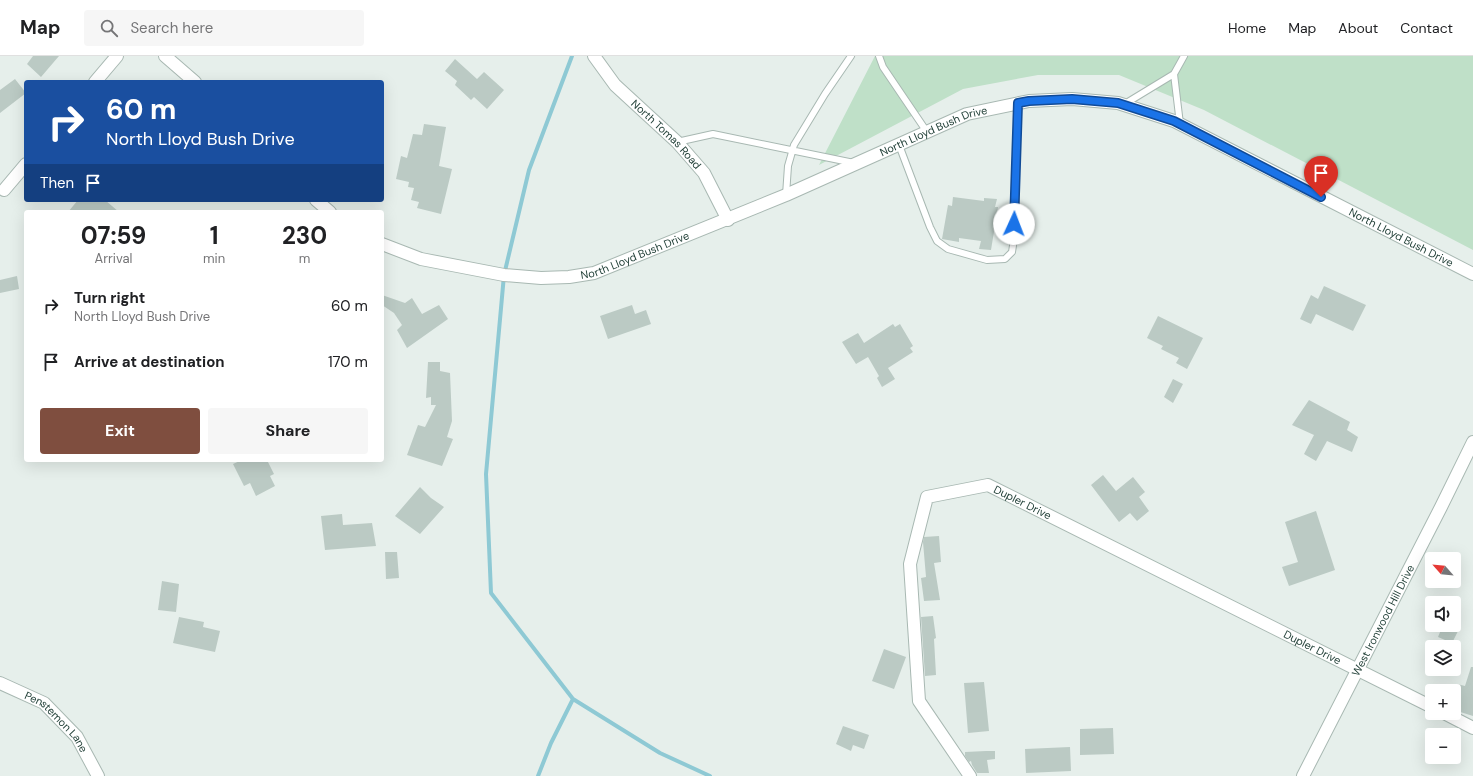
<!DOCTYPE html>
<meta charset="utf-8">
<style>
:root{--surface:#fff;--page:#f6f6f6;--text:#202124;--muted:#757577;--line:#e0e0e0;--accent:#7f4e3f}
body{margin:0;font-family:"DM Sans",sans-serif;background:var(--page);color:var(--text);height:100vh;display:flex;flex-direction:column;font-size:15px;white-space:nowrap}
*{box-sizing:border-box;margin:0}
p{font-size:13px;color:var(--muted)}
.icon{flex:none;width:22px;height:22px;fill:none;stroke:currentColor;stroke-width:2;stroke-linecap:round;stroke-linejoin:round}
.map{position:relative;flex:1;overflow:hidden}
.sheet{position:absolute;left:24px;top:154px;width:360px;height:252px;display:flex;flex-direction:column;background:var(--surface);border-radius:4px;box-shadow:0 4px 16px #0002}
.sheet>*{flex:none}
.guide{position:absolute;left:24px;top:24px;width:360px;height:122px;border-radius:4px;box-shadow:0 4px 16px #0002;background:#1a4fa0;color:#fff;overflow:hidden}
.needle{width:26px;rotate:297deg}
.fabs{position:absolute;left:1425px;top:496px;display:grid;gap:8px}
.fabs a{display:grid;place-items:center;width:36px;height:36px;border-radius:4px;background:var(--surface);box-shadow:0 4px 16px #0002;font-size:20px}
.pin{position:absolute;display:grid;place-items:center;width:34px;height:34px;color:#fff;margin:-41px -17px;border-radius:50% 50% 50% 0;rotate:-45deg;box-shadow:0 0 4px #0007}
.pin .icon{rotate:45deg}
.me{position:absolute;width:44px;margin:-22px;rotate:2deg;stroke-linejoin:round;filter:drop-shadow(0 0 3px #0008)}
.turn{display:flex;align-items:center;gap:14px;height:84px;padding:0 16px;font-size:18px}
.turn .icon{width:52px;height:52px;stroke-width:2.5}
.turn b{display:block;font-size:28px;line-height:34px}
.then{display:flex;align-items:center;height:38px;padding:0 16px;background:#0003;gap:8px;font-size:15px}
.eta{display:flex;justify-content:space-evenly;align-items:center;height:68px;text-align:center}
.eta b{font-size:24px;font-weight:700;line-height:28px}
.cta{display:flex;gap:8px;margin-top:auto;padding:8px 16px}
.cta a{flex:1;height:46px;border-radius:4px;background:var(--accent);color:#fff;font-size:16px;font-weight:700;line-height:46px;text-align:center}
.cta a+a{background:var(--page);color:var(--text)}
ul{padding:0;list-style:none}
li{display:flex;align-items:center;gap:12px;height:56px;padding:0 16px}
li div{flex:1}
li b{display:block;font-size:15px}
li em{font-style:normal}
header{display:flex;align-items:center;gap:24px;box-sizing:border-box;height:56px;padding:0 20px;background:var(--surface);border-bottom:1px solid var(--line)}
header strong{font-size:19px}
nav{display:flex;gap:22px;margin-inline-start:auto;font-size:14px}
.search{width:280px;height:36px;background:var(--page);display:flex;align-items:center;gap:10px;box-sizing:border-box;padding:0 14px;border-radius:4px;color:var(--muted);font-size:15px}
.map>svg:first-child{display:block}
.green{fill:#bfe0c8}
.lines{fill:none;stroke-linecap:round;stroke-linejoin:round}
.stream{stroke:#8ec9d4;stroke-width:4}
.building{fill:#bbcac4}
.service-casing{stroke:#a8b8b2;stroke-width:8}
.minor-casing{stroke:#a8b8b2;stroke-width:14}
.tertiary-casing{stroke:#a8b8b2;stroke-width:14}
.service{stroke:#fff;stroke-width:6}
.minor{stroke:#fff;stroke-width:12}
.tertiary{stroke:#fff;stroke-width:12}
.route-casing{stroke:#114b97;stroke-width:10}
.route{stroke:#1a73e8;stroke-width:7}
.labels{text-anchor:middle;stroke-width:3;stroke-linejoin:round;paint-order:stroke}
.street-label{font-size:11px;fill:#24423a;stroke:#f7fbf9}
</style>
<header>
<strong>Map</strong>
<div class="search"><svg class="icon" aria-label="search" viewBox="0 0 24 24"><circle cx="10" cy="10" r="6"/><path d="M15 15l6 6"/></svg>Search here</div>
<nav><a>Home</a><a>Map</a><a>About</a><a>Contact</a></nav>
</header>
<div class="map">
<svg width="1473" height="720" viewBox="0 0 1473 720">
<rect width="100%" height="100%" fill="#e6efeb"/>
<!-- green -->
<path class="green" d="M875,0h598v194l-269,-140 -85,-35h-81l-75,14 -144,76z"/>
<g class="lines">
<!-- stream -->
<path class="stream" d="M572,0l-43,114 -25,105 -18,199 5,119 82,106 87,54 50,23
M538,720l13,-33 22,-44"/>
</g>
<!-- building -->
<path class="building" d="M33,0h26l-18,21 -14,-13z
M455,3l22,20 7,-7 20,18 -17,19 -13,-12 -3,3 -16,-15 2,-4 -12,-10z
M15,23l11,14 -26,20v-23z
M424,68l22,3 -7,39 13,3 -11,45 -24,-6 2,-6 -8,-2 3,-12 -6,-1 1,-5 -13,-3 5,-23 6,2 6,-24 9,1z
M953,141l31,4v-3l13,1 -2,8h3l-7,43 -12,-1 2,-8 -22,-3v4l-17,-3 6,-34 4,1z
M78,144h27l14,12h-51z
M17,220l2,13 -19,4v-13z
M1324,230l42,19 -13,26 -37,-17 -5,10 -11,-5 11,-24 7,4z
M382,239l23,8 7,-5 10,16 17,-9 9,14 -41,29 -10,-18 5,-5 -8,-12 -12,-8z
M632,249l3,9 11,-4 5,14 -43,15 -8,-23z
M1158,260l45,22 -16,31 -11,-6 3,-5 -18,-9 2,-3 -16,-8z
M893,268l2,3 5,-3 13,22 -3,2 3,4 -25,16 7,11 -13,8 -5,-9 2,-2 -11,-19 -12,7 -14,-22 16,-9 6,10z
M428,306h12v9l10,2 2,48 -5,16 6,2 -11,27 -35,-11 11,-30 7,2 11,-22h-5v-8l-5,1z
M1173,323l10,5 -10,19 -9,-6z
M1309,344l41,22 -3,8 11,7 -6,15 -25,-11 -11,20 -12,-7 10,-19 -22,-10z
M242,404h25l7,14 -4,2 5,10 -19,10 -6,-13 -6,3 -11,-22z
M1103,419l13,16 17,-14 12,15 -6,5 10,14 -12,10 -7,-8 -11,9 -28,-37z
M420,431l11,11 13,9 -24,27 -25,-18z
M1316,455l19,59 -46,16 -7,-19 16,-5 -13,-40z
M342,458l1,11 29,-2 4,23 -51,4 -4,-34z
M939,480l2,26 -7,1 6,37 -16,1 -3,-23 5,-1 -3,-35 1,-5z
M385,496h12l2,26 -13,1z
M162,525l17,3 -3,28 -18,-2z
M933,560l3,22 -2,1 2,36 -11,1 -4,-59z
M179,561l25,5 -1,5 17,4 -5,21 -42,-9z
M1443,569l15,6 -6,12 -14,-6z
M884,593l22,8 -12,32 -22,-8z
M1471,611h2v49l-19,-6v-17l3,-9 8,2z
M984,626l5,49 -21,2 -4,-50z
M843,670l26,9 -5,14 -11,-4 -2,6 -15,-7z
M1113,672l1,26 -34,1v-26z
M1070,691l1,24 -45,2 -1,-24z
M986,695h9v8l-8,1 2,13h-12l-5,-8 -1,-4 -2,1 -4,-6v-4z"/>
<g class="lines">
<!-- service casing -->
<g class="service-casing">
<path id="service" d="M879,0l4,11 44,65
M1174,18l6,50
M1123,49l51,-31 10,-18
M677,86l36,-8 141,29
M899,89l31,82 7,14 11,8 39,11 18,-1 7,-7 2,-13 4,-136
M786,139l2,-29 6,-21 31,-51 26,-38"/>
</g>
<!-- minor casing -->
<g class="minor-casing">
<g id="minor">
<path id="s1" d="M594,0l21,29 62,57 27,31 24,47"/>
<path d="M95,26l22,-26"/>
<path d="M4,134l22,-26"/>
<path id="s2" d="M0,627l44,20 33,34 21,39"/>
<path d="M1444,657l29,15"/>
<path id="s3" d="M970,720l-51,-75 -9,-137 17,-67 61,-12 444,222"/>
</g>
</g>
<!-- tertiary casing -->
<g class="tertiary-casing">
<g id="tertiary">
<path d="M165,0l30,26"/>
<path d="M316,144l14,12"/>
<path id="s4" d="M382,188l39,15 83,16 37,3 28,-1 25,-4 192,-78 181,-81 62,-13 43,-2 46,4 56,18 299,153"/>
<path id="s5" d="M1303,720l138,-269 32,-65"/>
</g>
</g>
<!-- service -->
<use href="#service" class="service"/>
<!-- minor -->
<use href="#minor" class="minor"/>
<!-- tertiary -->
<use href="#tertiary" class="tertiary"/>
</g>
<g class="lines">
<!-- route casing -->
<g class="route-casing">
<path id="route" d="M1014,168l4,-121 11,-2 43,-2 46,4 56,18 147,76"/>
</g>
<!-- route -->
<use href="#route" class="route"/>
</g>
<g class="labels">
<!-- street labels -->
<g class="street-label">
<text dy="4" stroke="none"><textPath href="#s4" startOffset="585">North Lloyd Bush Drive</textPath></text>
<text dy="4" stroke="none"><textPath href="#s1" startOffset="107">North Tomas Road</textPath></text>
<text dy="4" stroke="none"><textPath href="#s4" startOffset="1089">North Lloyd Bush Drive</textPath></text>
<text dy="4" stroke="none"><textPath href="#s4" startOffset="261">North Lloyd Bush Drive</textPath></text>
<text dy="4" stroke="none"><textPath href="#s3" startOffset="398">Dupler Drive</textPath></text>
<text dy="4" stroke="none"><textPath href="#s5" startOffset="175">West Ironwood Hill Drive</textPath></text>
<text dy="4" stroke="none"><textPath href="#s3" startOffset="722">Dupler Drive</textPath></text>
<text dy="4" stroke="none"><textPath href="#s2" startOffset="70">Penstemon Lane</textPath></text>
</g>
</g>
</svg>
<div class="fabs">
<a><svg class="needle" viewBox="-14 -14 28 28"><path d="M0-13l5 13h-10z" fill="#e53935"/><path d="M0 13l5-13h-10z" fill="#757577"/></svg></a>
<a><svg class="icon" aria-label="sound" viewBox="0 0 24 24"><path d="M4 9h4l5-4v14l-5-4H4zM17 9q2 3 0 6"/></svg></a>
<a><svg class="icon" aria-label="layers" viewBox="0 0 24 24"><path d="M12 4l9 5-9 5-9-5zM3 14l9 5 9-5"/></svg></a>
<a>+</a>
<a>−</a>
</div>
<div class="pin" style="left:1321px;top:141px;background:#d93025"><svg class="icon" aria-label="arrive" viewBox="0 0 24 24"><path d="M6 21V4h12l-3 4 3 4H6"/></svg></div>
<svg class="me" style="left:1014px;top:168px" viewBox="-20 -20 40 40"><circle r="19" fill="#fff"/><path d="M0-13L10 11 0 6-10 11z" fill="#1a73e8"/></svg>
<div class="guide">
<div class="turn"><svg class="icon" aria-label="right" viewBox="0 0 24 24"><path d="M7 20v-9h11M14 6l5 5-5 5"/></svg><div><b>60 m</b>North Lloyd Bush Drive</div></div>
<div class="then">Then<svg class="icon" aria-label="arrive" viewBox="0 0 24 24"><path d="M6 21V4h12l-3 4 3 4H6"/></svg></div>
</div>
<section class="sheet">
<div class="eta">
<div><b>07:59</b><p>Arrival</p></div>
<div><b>1</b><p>min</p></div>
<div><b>230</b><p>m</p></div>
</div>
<ul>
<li><svg class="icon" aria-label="right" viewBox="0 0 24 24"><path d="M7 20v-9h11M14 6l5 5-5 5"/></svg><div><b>Turn right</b><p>North Lloyd Bush Drive</p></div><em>60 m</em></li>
<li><svg class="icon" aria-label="arrive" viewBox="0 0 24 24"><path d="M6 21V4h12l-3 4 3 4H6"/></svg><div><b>Arrive at destination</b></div><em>170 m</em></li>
</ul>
<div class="cta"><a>Exit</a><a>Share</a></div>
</section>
</div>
